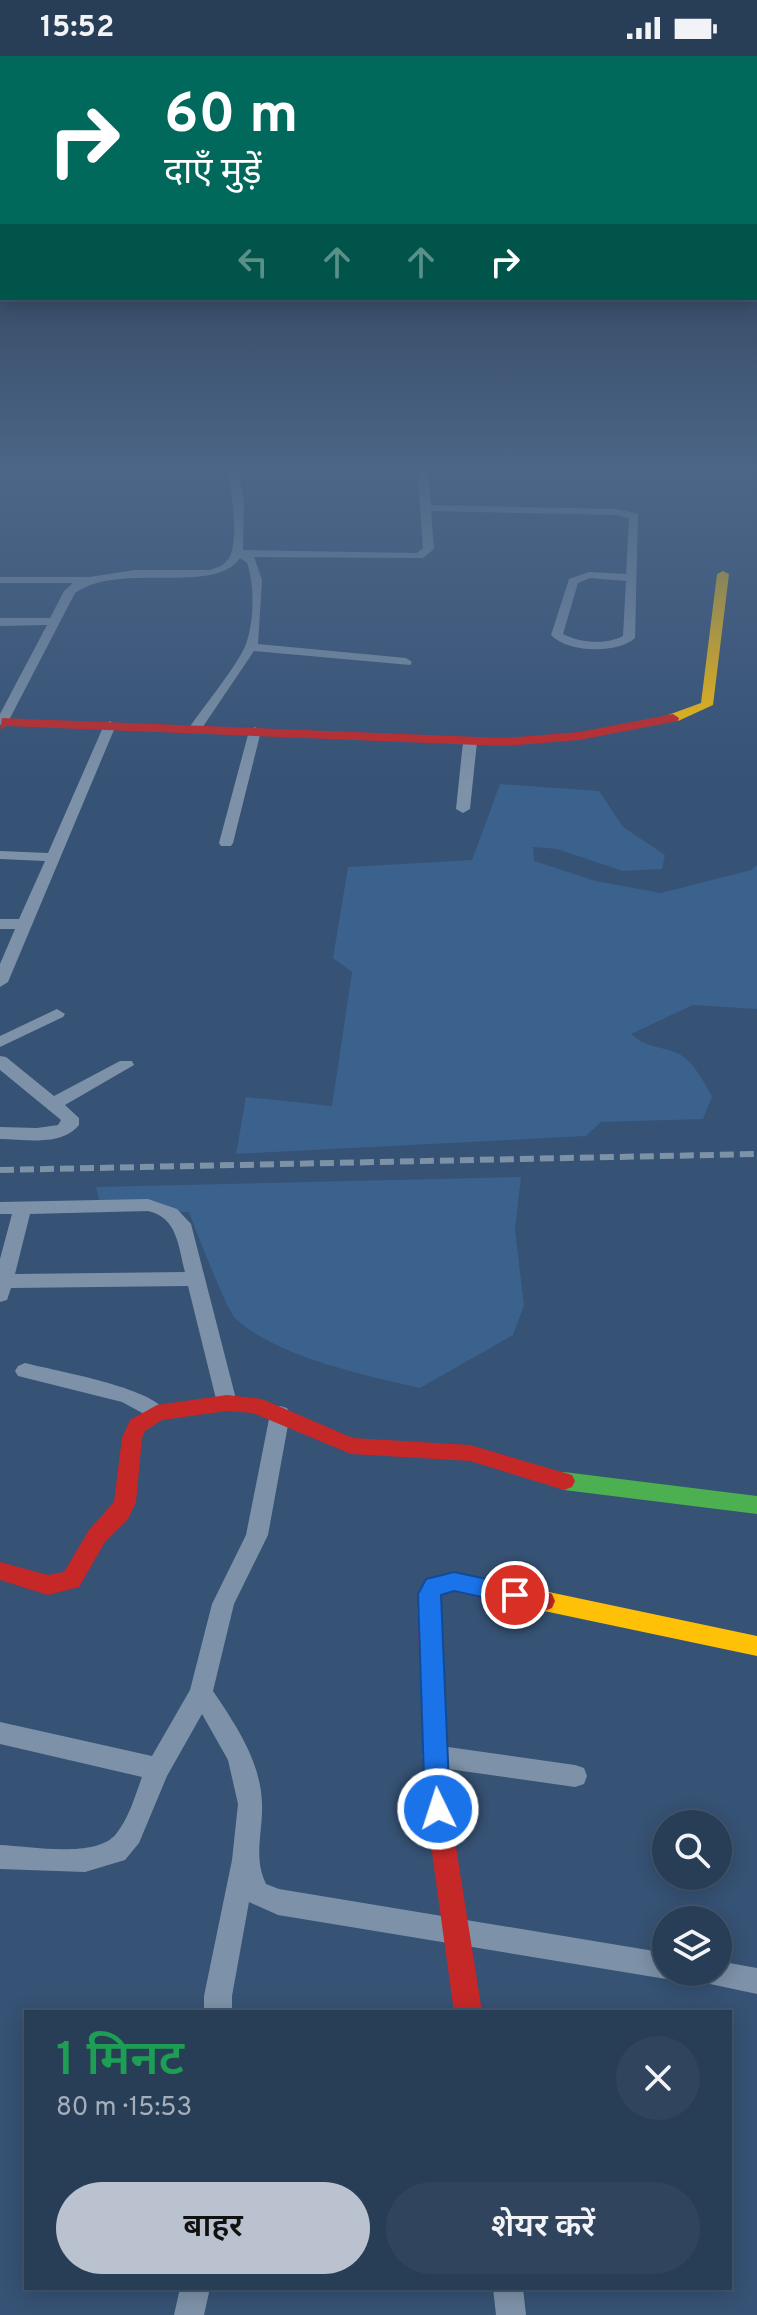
<!DOCTYPE html>
<html lang="hi">
<meta charset="utf-8">
<style>
:root{--surface:#283e57;--page:#30455d;--text:#f1f3f6;--muted:#a5aeba;--line:#44576d;--accent:#b9c2ce}
body{margin:0;font-family:Overpass,"Noto Sans Devanagari",sans-serif;background:var(--page);color:var(--text);height:100vh;display:flex;flex-direction:column;font-size:30px;white-space:nowrap}
*{box-sizing:border-box;margin:0}
p{font-size:26px;color:var(--muted)}
.icon{flex:none;width:44px;height:44px;fill:none;stroke:currentColor;stroke-width:2;stroke-linecap:round;stroke-linejoin:round}
.map{position:relative;flex:1;overflow:hidden}
.side{position:absolute;left:24px;top:1954px;width:708px;height:280px;display:flex;flex-direction:column;background:var(--surface);border-radius:0px;box-shadow:0 4px 20px #0003,0 0 0 2px var(--line)}
.side>*{flex:none}
.banner{position:absolute;left:0px;top:0px;width:758px;height:244px;box-shadow:0 4px 20px #0003,0 0 0 2px var(--line);background:#00695c;color:#fff;overflow:hidden}
.controls{position:absolute;left:652px;top:1754px;display:grid;gap:16px}
.controls a{display:grid;place-items:center;width:80px;height:80px;border-radius:50%;background:var(--surface);box-shadow:0 4px 20px #0003,0 0 0 2px var(--line);font-size:40px}
.pin{position:absolute;display:grid;place-items:center;width:68px;height:68px;color:#fff;margin:-34px;border:4px solid #fff;border-radius:50%;box-shadow:0 2px 8px #0007}
.me{position:absolute;width:88px;margin:-44px;rotate:356deg;stroke-linejoin:round;filter:drop-shadow(0 0 6px #0008)}
.turn{display:flex;align-items:center;gap:28px;height:168px;padding:0 32px;font-size:36px}
.turn .icon{width:104px;height:104px;stroke-width:2.5}
.turn b{display:block;font-size:56px;line-height:68px}
.lanes{display:flex;align-items:center;height:76px;padding:0 32px;background:#0003;justify-content:center;gap:40px;direction:ltr}
.lanes .off{opacity:.35}
.round{display:grid;place-items:center;flex:none;width:84px;height:84px;border-radius:42px;background:var(--page)}
.overview{display:flex;align-items:center;justify-content:space-between;height:136px;padding:0 32px}
h1{font-size:48px;font-weight:600;line-height:60px;color:#1e9e55}
.button{display:flex;gap:16px;margin-top:auto;padding:16px 32px}
.button a{flex:1;height:92px;border-radius:48px;background:var(--accent);color:#111;font-size:32px;font-weight:600;line-height:92px;text-align:center}
.button a+a{background:var(--page);color:var(--text)}
.status{display:flex;justify-content:space-between;align-items:center;height:56px;padding:0 40px;background:var(--surface);direction:ltr}
.status svg{height:22px;fill:currentColor}
.map>svg:first-child{display:block}
.water{fill:#3b618d}
.lines{fill:none;stroke-linecap:round;stroke-linejoin:round}
.street{fill:#7d92a8;fill-rule:evenodd}
.fast{fill:#4caf50;fill-rule:evenodd}
.slow{fill:#ffc107;fill-rule:evenodd}
.jam{fill:#c62828;fill-rule:evenodd}
.rail{stroke:#7e92a7;stroke-width:6;stroke-dasharray:14 6;stroke-linecap:butt}
.route{fill:#1a73e8;stroke:#114b97;stroke-width:2}
</style>
<div class="status"><b>15:52</b><svg viewBox="0 0 49 12"><path d="M0 12V9h3v3zM5 12V6h3v6zM10 12V3h3v9zM15 12V0h3v12zM26 1h20v11H26zM47 4h2v5h-2z"/></svg></div>
<div class="map">
<svg width="757" height="2259" viewBox="0 0 757 2259">
<rect width="100%" height="100%" fill="#365274"/>
<!-- water -->
<path class="water" d="M500,728l99,7 24,36 42,28 -3,14 -39,2 -66,-22 -24,-2 1,14 62,20 65,12 90,-23 6,-5v144l-64,-4 -62,29c18,15 26,11 46,19 15,6 28,30 35,44l-9,22 -102,3 -15,14 -350,18 10,-57 86,9 20,-134 -19,-14 15,-91 124,-7z
M521,1121l-6,53 9,75 -11,30 -93,53c-53,-12 -143,-31 -184,-69 -10,-9 -40,-89 -47,-107l-87,-1 -6,-24z"/>
<g class="lines">
<!-- street -->
<path class="street" d="M228,411h10l6,38 -1,45 174,3 6,-5 -6,-81h10l4,38 185,4 22,5 -3,124c-18,16 -67,15 -84,-3l18,-56 20,-7 37,2 3,-56 -13,-3 -185,-4 3,38 -11,9 -169,-1 8,23 -4,64 148,14 6,4 -2,3 -156,-14 -54,80h-10l-1,-3c14,-21 49,-63 57,-84 8,-22 9,-59 1,-81l-7,-5c-25,38 -121,3 -165,35l-67,129 -8,3v-11l47,-89 -47,1v-8h50l14,-27 9,-8h-73v-6h89l46,-7h74c8,-2 17,-5 21,-14 9,-19 1,-68 -2,-89zM590,522l36,3 -3,55c-17,9 -43,7 -60,-2l15,-51z
M110,665l6,4 -108,257 -8,5v-23l15,-35h-15v-10h19l26,-58 -45,-2v-8l48,2 56,-128z
M255,671l6,4 -28,112 -2,3h-10l-2,-3 30,-112z
M470,682l7,4 -7,67 -7,4 -7,-4 7,-67z
M57,953l8,5 -2,3 -63,30v-11z
M0,1000l6,1 48,39 66,-35h12l2,4 -69,40 14,13v7c-18,22 -54,14 -79,14v-12l37,1 21,-3 3,-5 -61,-50z
M148,1143l29,10 14,15 46,179 -3,6 -7,2 -7,-2 -3,-6 -29,-117 -177,2 -4,12 -7,2v-43l12,-45h-12v-12zM148,1155c30,7 30,35 37,61l-170,2 15,-60z
M25,1307c30,8 128,24 142,50l-3,6 -7,2 -35,-19 -104,-26 -3,-5 3,-5z
M280,1350l7,2 3,6 -22,121 -34,69 -21,87c23,34 48,71 49,113 1,29 -9,53 4,80l13,5 387,64v19h11l-2,3 -9,4 -388,-64 -29,-13 -17,94v16h-28v-16l28,-136 6,-56 -10,-44 -26,-46 -35,62 -28,67 -14,17 -40,12 -85,-3v-24c29,1 96,14 116,-11 13,-16 19,-38 26,-57l-142,-33v-22l152,34 38,-66 22,-86 34,-69 24,-121 3,-6z
M434,1689l141,20 9,3 3,8 -3,8 -9,3 -141,-20 -9,-3 -3,-8 3,-8z
M718,1905l39,7v26l-61,-13 -4,-9h26z
M180,2232h30l-6,27h-30z
M493,2232h30l3,27h-30z"/>
<!-- fast -->
<path class="fast" d="M564,1416l193,24v18l-193,-24 -8,-3 -3,-6 3,-6z"/>
<!-- slow -->
<path class="slow" d="M723,515l6,3 -16,131 -35,16h-10v-6l33,-12 16,-129z
M544,1535l213,45v20l-213,-45 -8,-3 -3,-7 3,-7z"/>
<!-- jam -->
<path class="jam" d="M673,658l6,4 -1,3 -99,19 -75,6 -498,-20 -6,4 2,-12 502,20 75,-6z
M227,1339l35,4 91,39 117,7 102,30 3,6 -3,6 -8,3 -94,-29 -119,-7 -98,-41 -26,-2 -65,9 -17,11 -3,7 -6,64 -8,17 -23,23 -26,45 -31,8 -48,-15v-18l48,13 16,-3 25,-42 25,-28 8,-64 8,-18 27,-15z
M454,1516l90,19 8,3 3,7 -3,7 -8,3 -90,-19 -11,2 -4,11 11,204 32,203h-28l-28,-203 -9,-204 9,-26z"/>
<!-- rail -->
<path class="rail" d="M0,1114l757,-16"/>
</g>
<!-- sky -->
<linearGradient id="sky" x2="0" y2="1"><stop stop-color="#1e2d40"/><stop offset="0.57" stop-color="#4c6688"/><stop offset="1" stop-color="#4c6688" stop-opacity="0"/></linearGradient>
<rect width="757" height="727" fill="url(#sky)"/>
<!-- route -->
<path class="route" d="M454,1516l61,13 8,3 3,7 -3,7 -8,2 -61,-13 -13,4 9,214 -3,8 -9,4 -9,-4 -4,-8 -7,-215 8,-15z"/>
</svg>
<div class="controls">
<a><svg class="icon" aria-label="search" viewBox="0 0 24 24"><circle cx="10" cy="10" r="6"/><path d="M15 15l6 6"/></svg></a>
<a><svg class="icon" aria-label="layers" viewBox="0 0 24 24"><path d="M12 4l9 5-9 5-9-5zM3 14l9 5 9-5"/></svg></a>
</div>
<div class="pin" style="left:515px;top:1539px;background:#d93025"><svg class="icon" aria-label="arrive" viewBox="0 0 24 24"><path d="M6 21V4h12l-3 4 3 4H6"/></svg></div>
<svg class="me" style="left:438px;top:1753px" viewBox="-20 -20 40 40"><circle r="17" fill="#1a73e8" stroke="#fff" stroke-width="3"/><path d="M0-11L8 9 0 5-8 9z" fill="#fff"/></svg>
<div class="banner">
<div class="turn"><svg class="icon" aria-label="right" viewBox="0 0 24 24"><path d="M7 20v-9h11M14 6l5 5-5 5"/></svg><div><b>60 m</b>दाएँ मुड़ें</div></div>
<div class="lanes"><svg class="icon off" aria-label="left" viewBox="0 0 24 24"><path d="M17 20v-9H6M10 6l-5 5 5 5"/></svg><svg class="icon off" aria-label="ahead" viewBox="0 0 24 24"><path d="M12 20V5M6 11l6-6 6 6"/></svg><svg class="icon off" aria-label="ahead" viewBox="0 0 24 24"><path d="M12 20V5M6 11l6-6 6 6"/></svg><svg class="icon" aria-label="right" viewBox="0 0 24 24"><path d="M7 20v-9h11M14 6l5 5-5 5"/></svg></div>
</div>
<section class="side">
<div class="overview"><div><h1>1 मिनट</h1><p>80 m · 15:53</p></div><a class="round"><svg class="icon" aria-label="close" viewBox="0 0 24 24"><path d="M6 6l12 12M18 6L6 18"/></svg></a></div>
<div class="button"><a>बाहर</a><a>शेयर करें</a></div>
</section>
</div>
